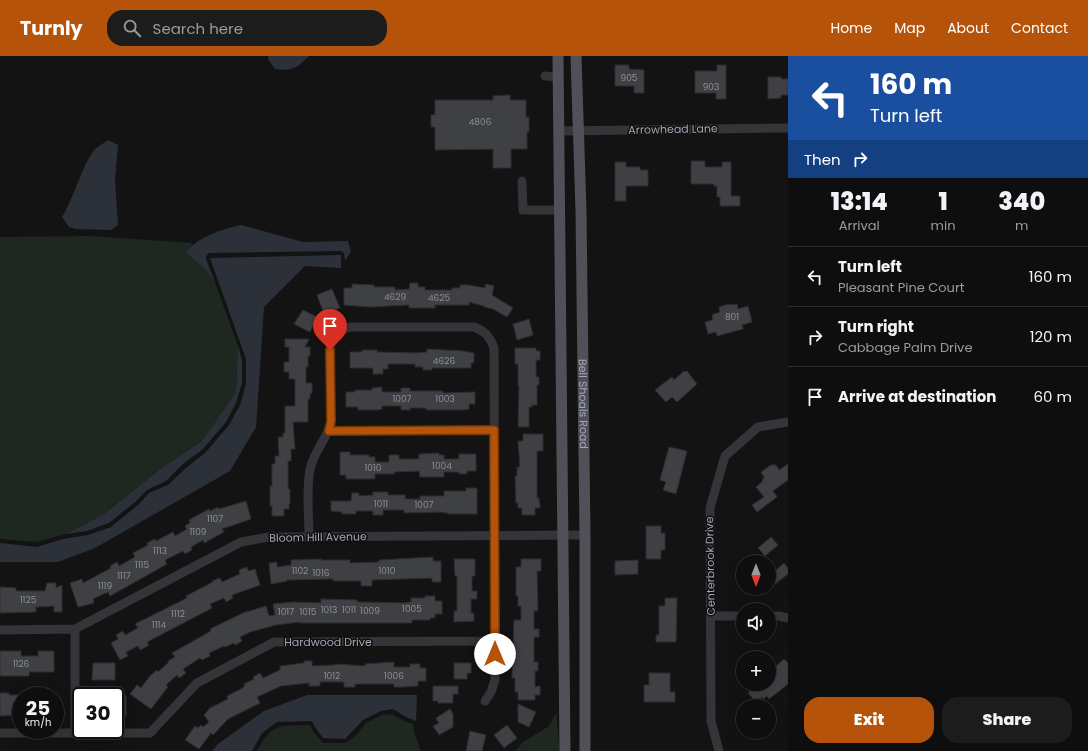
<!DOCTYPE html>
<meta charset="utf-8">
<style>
:root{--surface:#0e0e0f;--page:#1c1c1d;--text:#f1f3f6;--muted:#9b9c9e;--line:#2e2e2f;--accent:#b45309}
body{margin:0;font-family:Poppins,sans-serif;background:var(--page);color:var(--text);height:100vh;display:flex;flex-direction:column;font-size:15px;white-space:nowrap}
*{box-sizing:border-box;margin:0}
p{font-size:13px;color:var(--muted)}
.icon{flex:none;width:22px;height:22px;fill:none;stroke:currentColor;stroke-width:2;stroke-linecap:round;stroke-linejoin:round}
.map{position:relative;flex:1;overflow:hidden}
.sheet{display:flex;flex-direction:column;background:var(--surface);width:300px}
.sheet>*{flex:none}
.guide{background:#1a4fa0;color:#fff;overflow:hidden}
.needle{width:26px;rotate:180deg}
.fabs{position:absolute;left:736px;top:499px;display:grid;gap:8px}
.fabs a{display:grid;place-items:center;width:40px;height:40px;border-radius:50%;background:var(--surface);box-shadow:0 4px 16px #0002,0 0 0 1px var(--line);font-size:20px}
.speed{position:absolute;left:12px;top:631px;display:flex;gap:8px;font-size:20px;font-weight:700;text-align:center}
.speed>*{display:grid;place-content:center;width:52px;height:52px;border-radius:50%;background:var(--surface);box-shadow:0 4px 16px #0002,0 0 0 1px var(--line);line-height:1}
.speed small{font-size:10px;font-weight:400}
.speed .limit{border:2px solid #111;border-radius:6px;background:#fff;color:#111}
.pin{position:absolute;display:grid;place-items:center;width:34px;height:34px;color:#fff;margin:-41px -17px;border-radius:50% 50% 50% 0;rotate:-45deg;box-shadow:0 0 4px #0007}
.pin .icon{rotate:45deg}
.me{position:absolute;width:44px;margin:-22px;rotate:0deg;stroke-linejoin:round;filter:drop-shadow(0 0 3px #0008)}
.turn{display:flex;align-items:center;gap:14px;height:84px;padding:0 16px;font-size:18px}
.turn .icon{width:52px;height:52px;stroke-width:2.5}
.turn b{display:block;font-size:28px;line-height:34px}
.then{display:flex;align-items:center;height:38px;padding:0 16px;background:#0003;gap:8px;font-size:15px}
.eta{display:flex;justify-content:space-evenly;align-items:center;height:68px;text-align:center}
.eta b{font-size:24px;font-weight:800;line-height:28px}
.primary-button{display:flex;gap:8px;margin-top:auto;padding:8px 16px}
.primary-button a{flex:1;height:46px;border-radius:16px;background:var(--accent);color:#fff;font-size:16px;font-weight:800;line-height:46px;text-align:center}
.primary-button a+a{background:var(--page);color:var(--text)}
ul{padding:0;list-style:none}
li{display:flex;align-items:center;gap:12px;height:60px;padding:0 16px;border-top:1px solid var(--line)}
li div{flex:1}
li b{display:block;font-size:15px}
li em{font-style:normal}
header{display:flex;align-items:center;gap:24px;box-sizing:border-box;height:56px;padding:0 20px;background:var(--accent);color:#fff}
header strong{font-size:19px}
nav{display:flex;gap:22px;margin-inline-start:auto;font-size:14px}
.search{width:280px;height:36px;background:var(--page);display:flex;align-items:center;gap:10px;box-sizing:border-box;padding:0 14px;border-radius:16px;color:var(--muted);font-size:15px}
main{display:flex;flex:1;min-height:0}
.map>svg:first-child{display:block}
.green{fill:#1f2721}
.water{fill:#2c3139}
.building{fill:#3f4044;stroke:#2e2d30}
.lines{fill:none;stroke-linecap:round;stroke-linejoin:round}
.minor{stroke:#343439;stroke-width:9}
.major{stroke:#505158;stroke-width:11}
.route-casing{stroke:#753606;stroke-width:10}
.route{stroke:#b45309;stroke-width:7}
.labels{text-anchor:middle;stroke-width:3;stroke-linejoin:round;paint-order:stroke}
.number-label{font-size:9px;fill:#8c8e98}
.street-label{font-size:11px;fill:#a5a8b4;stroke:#0e0e0f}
</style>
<header>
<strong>Turnly</strong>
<div class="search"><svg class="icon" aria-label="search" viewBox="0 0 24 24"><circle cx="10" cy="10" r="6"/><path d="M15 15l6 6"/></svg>Search here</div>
<nav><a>Home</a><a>Map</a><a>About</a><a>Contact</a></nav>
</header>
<main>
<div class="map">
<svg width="788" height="695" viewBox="0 0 788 695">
<rect width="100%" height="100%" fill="#131314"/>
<!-- green -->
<path class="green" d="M90,180l103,7 -8,9 20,17 10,13 19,53 4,11 -2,46 -34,49 -43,29 -55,44 -38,20 -30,8 -36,-3v-302z
M556,657l4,38h-45l8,-9 26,-16z
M392,658l12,7 9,3 2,11 6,16h-164c16,-29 22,-25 53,-26l2,5 11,13h21l3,-1 8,-6 11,-13 16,-8z"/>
<!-- water -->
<path class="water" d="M268,0h41c-13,13 -17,15 -34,13l-7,-10z
M108,84l10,5 -3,35 3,45 -7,5 -35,-1 -7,-2 -7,-10c12,-19 20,-52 33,-68 4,-3 9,-6 13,-9z
M241,169l62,17 45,-1 3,10 -6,10 -1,-8 -3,-2 -132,2 -3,3v3l9,23 -10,-13 -20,-17c15,-16 35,-22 56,-27z
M341,199v13l-36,-2 -41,41 -8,120 -26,44 -135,77 -37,14h-58v-19l37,4 26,-8 25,-4 23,-8 27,-22 11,-12 19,-8 18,-17 20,-16 23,-27 11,-20 6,-21v-25l-36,-101z
M238,290l4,14v23l-6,20 -10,19 -23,27 -20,15 -17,17 -19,9 -12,12 -26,21 -22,8 -21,3 38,-20 55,-44 43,-29 34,-49z
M307,639h110l-1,26 -10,-4 -13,-8 -12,2 -18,9 -18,19 -22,-1 -8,-11 -3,-6 -35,1 -15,11 -10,18h-40l6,-7 46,-33z"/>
<!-- building -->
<path class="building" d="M615,9h14v4l15,1v23h-10v-7h-19z
M717,9h9v34h-10v-6h-21v-22h22z
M768,21h13v2h7v16h-7v3l-13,1z
M510,39v5h16v17h3v15h-2v17h-16v19h-18v-19l-58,1v-23h-4v-12h4v-15h58v-4z
M691,105h14v6h17v-5h9v34h9v10h-20v-9h-3v-11h-3v-2h-23z
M615,106h11v5h14v3h8v16h-22v15h-11z
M410,227h8v4h7v3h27v-2h8v-3h8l17,3 1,-4 8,2 -2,9 21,13 -6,9 -14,-8 -9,-2v-1l-15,-4v3h-34v3h-26v-3l-39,2 -26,-2v-17h8v-4l22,1v2h21v3l14,-1z
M332,233l8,19 -16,6 -7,-19z
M729,248v1l8,-1 1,5 10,-3 4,16 -10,3 1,4 -26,7 -1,-4 -8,2 -3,-12 8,-2 -1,-5 8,-3 -1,-5z
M303,254l14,7 -7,15 -16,-8z
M529,263l4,16 -16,5 -4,-16z
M285,283h24l-4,8h5v9h-2v11h-2v16h6v10l-2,1v5h-2v23h-15l2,27h-4v12h-3v28h2v15h-1v5h-5v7h-12v-10h-2v-20h2v-22h3v-8h4l-1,-19h5v-4h2v-27h10v-27h-6v-7h-5v-10h5v-15h-4z
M515,292h21v3h4v9h-4v17h3v8h-2v20h-5v2h-3v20h-11l1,-41h-1v-22h-3z
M427,293l36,2 11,2v10h-3v5h-39v2h-9v-3h-8v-3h-27v5h-5v5h-10v-5l-1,-1h-22v-16h12v-2h15v2l38,1 12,-1z
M684,315l2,1 1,-1 10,13 -20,18 -5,-5 -6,5 -11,-12 17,-13 2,3z
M382,331v5h19v-4h9v3h33v2l32,-1v12h-6v5l-5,1h-38v-2h-16v2h-9v-4h-19v3l-5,1h-19v-3h-12v-15h9v-2h17v-2z
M523,378h20v17h-6v47h2l1,10h-5v7h-13v-7h-4v-5h-2l-1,-27h2v-9h3l-2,-26h5z
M669,391l18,4 -11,43 -13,-4 3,-8 -6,-2z
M340,396h10v3h19v2h6v5h14v-7h10v4h20v-5l20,-1v2h5v4h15v-5h17v17h-9v3h-8v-2h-15v5h-24l-1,-6 -25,1v2h-19v5h-29v-4h-6z
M788,408v16l-15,11 4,6 -20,15 -5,-7 12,-8 -8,-10 6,-5 2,-5 -3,-5 10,-7h5l3,5z
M466,432h11v26h-29v-1h-5v-1l-39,1v-3h-21v5h-10v-4h-17v3h-14v-2l-11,-1v-10h20l1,-8h7v3l14,-1v-3h15v3h17v4h15v-3h24v-5h22z
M246,445l5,18 -29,10 2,3 -20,11 -1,-3 -12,7 1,3 -7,4 -2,-3 -18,9 2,4 -57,32 -2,-4 -3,2v-1l-12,6 1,4 -16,4 -8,-24 12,-4 1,4 28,-15 -1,-2 7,-4 2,4 16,-9 -2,-4 15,-8 -1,-2 8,-4 1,2 17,-9 2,4 12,-7 -2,-3 5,-3 -1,-3 20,-11 1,2 8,-4 1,2z
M646,470h15v7h4v17h-4v9h-15z
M771,481l7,8 -13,11 -7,-8z
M433,501v4h8v21h-9v-4l-60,2v6h-11v-5h-28v-2l-46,1v1l-16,3 -2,-21 8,-1v5l14,-2v-5l30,-1v1h29v3l29,-1v-2z
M454,503h21v17h-3v15h5v8h-6v14h3v8l-20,1v-11h3v-35h-2z
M521,503h20v12h-4l1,40h-4v18h5v8h-5v25h4v9h-3v16l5,-1v9h-5v5h-17v-8h-3v-14h-3l2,-58h7v-14h-3v-10h-2v-29h5z
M638,504v14l-23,1v-14z
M769,506l7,8 8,-7 4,5v6l-13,10 -2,-3 -4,3z
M247,511l1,4 7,-2 5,16 -28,10 1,3 -7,4 -2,-4 -14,6 2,4 -65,34 2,3 -9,5 -2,-4 -12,6 2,4 -8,4 -9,-17 7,-4 -2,-4 7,-4 2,4 13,-7 -3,-4 52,-26 -1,-2 27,-14 -1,-1 8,-3 2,4 18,-8 -1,-4z
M47,527h9v5l6,-3v27h-8v-6l-18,1v5l-36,1v-26l16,1v3h29z
M425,540h10v5h7v13h-7v4h-5v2h-18v3h-112v-1l-24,3 -26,7 -10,5 2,4 -7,4 -1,-2 -9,4 -1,-1 -15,7 1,3 -8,4 -2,-2 -17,11 3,4 -7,5 -2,-3 -11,10 2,2 -4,5 -13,17 -21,-15 7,-9 4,3 9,-12 7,-6 1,2 11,-10 -1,-1 7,-4 -3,-4 39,-22 -1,-2 33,-16 23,-7 3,10 6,-1 -2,-11 20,-2 28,1v-4l36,1v2l47,1 7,-1v-4h14z
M665,542h12l-1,44h-20v-7h3v-29h6z
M0,595h21v5h17v-5h16v21h-25v4h-29z
M784,603l4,4v21l-19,15 -2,-3 -4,3 -1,-2 -6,5 -8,-9 5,-5 -3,-4h19v-9l8,-7 -1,-2z
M304,605h8v5l23,-1v-1l30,2v-2l29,-2v5h16v-3h10v4h6v13h-8v5l-15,1h-9v-3h-39v3h-11v-5h-24v4h-11v-3l-28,3 -24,11 3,6 -32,16 -15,16 -2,-2 -12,16 -14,-9 10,-14 3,2 3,-3 2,2 6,-5 -5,-7 6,-7 18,-9 -1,-3 14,-7 4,-3 -1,-2 10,-5 -1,-2 7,-4 3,5 17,-8v-4l24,-3z
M93,607h22v17h-23z
M454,607h17v10h-4v6h-13z
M649,617h21v19h5v10h-31v-17h5z
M433,630h25v8h-5v9h-15v-2h-5z
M0,637h9v2h12v20l-21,1z
M115,640h11v20h-8v-5h-3z
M518,648l18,8 -7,15 -11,-5z
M450,653l3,5v13l-14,8 -6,-9 6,-3 -3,-5z
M507,669l10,13 -13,10 -10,-13z
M470,675l16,4 -4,16h-16z"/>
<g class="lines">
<!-- minor -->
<path class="minor" d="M545,20l13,1
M559,75l229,-3
M522,125l1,29h36
M329,375l166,-1
M309,481c0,-22 -3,-47 1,-68 4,-18 18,-31 21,-48l-1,-71c2,-13 7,-19 20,-23h124c11,4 16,10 20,21l1,332 -4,12 -6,9
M711,560h32
M769,560h10l9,2
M0,574l75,-1 166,-87 28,-5 316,-2
M0,677h150l47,-50 77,-41 221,-1
M75,677v-104
M719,695l-8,-30 -1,-213 15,-52 33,-29 30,-5"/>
<!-- major -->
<g class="major">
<path d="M558,0l7,695"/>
<path id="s1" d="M576,0l5,155 4,324v216"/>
</g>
</g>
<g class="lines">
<!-- route casing -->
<g class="route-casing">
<path id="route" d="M330,294l1,71 -2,10 165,-1 1,224"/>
</g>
<!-- route -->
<use href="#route" class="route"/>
</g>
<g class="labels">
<!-- number labels -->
<g class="number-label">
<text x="629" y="25">905</text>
<text x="711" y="34">903</text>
<text x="480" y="69">4806</text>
<text x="395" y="244">4629</text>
<text x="439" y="245">4625</text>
<text x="732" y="264">801</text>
<text x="444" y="308">4626</text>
<text x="402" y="346">1007</text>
<text x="445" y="346">1003</text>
<text x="442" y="413">1004</text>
<text x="373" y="415">1010</text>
<text x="381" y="451">1011</text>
<text x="424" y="452">1007</text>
<text x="215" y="466">1107</text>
<text x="198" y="479">1109</text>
<text x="160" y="498">1113</text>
<text x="142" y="512">1115</text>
<text x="300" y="518">1102</text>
<text x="387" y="518">1010</text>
<text x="321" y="520">1016</text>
<text x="124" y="523">1117</text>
<text x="105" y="533">1119</text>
<text x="28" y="547">1125</text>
<text x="412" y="556">1005</text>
<text x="329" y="557">1013</text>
<text x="349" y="557">1011</text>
<text x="370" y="558">1009</text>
<text x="286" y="559">1017</text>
<text x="308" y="559">1015</text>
<text x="178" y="561">1112</text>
<text x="159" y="572">1114</text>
<text x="21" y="611">1126</text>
<text x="332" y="623">1012</text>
<text x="394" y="623">1006</text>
</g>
<!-- street labels -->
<g class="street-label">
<text transform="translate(673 73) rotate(-1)" y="4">Arrowhead Lane</text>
<text dy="4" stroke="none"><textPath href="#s1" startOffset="348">Bell Shoals Road</textPath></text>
<text transform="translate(318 481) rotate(-1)" y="4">Bloom Hill Avenue</text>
<text transform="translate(710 510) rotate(-91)" y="4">Centerbrook Drive</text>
<text x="328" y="590">Hardwood Drive</text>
</g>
</g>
</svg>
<div class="fabs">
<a><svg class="needle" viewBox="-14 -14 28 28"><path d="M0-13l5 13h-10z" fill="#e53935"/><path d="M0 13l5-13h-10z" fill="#9b9c9e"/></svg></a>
<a><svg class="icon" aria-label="sound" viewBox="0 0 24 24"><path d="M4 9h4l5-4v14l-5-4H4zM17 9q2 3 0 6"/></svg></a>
<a>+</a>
<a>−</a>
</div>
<div class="speed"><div>25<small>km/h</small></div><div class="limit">30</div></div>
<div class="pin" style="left:330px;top:294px;background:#d93025"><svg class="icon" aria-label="arrive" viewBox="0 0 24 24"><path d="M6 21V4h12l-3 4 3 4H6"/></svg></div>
<svg class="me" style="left:495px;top:598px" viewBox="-20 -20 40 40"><circle r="19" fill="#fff"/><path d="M0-13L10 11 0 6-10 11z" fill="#b45309"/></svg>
</div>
<section class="sheet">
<div class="guide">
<div class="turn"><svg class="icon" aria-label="left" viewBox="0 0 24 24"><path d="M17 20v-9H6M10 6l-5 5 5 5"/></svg><div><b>160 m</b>Turn left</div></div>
<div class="then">Then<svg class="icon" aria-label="right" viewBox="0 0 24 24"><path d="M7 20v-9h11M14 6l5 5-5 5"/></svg></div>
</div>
<div class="eta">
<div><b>13:14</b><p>Arrival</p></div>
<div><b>1</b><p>min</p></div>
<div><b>340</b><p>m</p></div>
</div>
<ul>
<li><svg class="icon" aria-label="left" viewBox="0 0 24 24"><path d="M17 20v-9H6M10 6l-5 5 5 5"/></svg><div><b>Turn left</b><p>Pleasant Pine Court</p></div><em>160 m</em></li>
<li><svg class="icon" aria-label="right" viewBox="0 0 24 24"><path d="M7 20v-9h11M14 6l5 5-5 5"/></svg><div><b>Turn right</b><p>Cabbage Palm Drive</p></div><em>120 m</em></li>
<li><svg class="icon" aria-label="arrive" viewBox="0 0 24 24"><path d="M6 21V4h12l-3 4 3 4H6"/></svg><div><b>Arrive at destination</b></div><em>60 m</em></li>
</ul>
<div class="primary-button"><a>Exit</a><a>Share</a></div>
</section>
</main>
